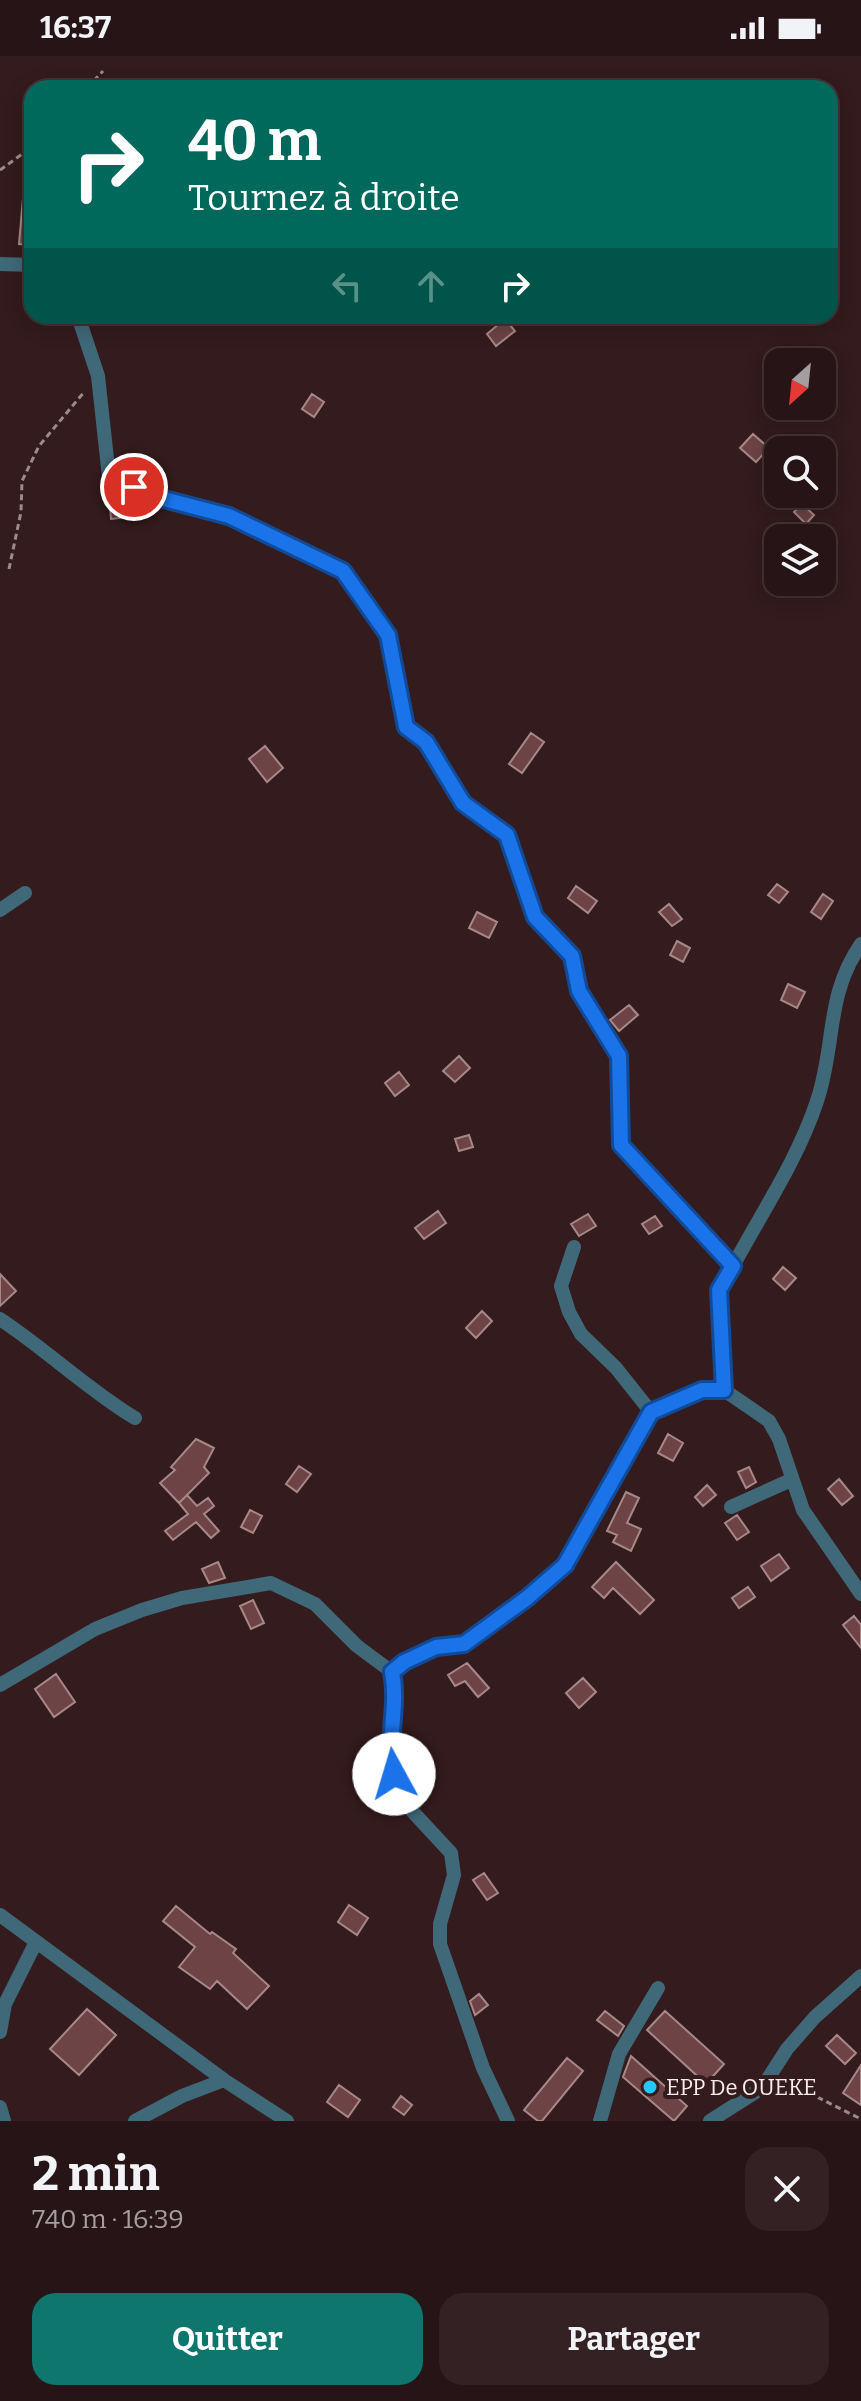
<!DOCTYPE html>
<html lang="fr">
<meta charset="utf-8">
<style>
:root{--surface:#271416;--page:#332123;--text:#f1f3f6;--muted:#a49ea1;--line:#433335;--accent:#0f766e}
body{margin:0;font-family:Bitter,serif;background:var(--page);color:var(--text);height:100vh;display:flex;flex-direction:column;font-size:30px;white-space:nowrap}
*{box-sizing:border-box;margin:0}
p{font-size:26px;color:var(--muted)}
.icon{flex:none;width:44px;height:44px;fill:none;stroke:currentColor;stroke-width:2;stroke-linecap:round;stroke-linejoin:round}
.map{position:relative;height:2065px;overflow:hidden}
.side{display:flex;flex-direction:column;background:var(--surface);flex:1}
.side>*{flex:none}
.banner{position:absolute;left:24px;top:24px;width:814px;height:244px;border-radius:24px;box-shadow:0 4px 20px #0003,0 0 0 2px var(--line);background:#00695c;color:#fff;overflow:hidden}
.needle{width:52px;rotate:207deg}
.fabs{position:absolute;left:764px;top:292px;display:grid;gap:16px}
.fabs a{display:grid;place-items:center;width:72px;height:72px;border-radius:16px;background:var(--surface);box-shadow:0 4px 20px #0003,0 0 0 2px var(--line);font-size:40px}
.pin{position:absolute;display:grid;place-items:center;width:68px;height:68px;color:#fff;margin:-34px;border:4px solid #fff;border-radius:50%;box-shadow:0 2px 8px #0007}
.me{position:absolute;width:88px;margin:-44px;rotate:354deg;stroke-linejoin:round;filter:drop-shadow(0 0 6px #0008)}
.turn{display:flex;align-items:center;gap:28px;height:168px;padding:0 32px;font-size:36px}
.turn .icon{width:104px;height:104px;stroke-width:2.5}
.turn b{display:block;font-size:56px;line-height:68px}
.lanes{display:flex;align-items:center;height:76px;padding:0 32px;background:#0003;justify-content:center;gap:40px;direction:ltr}
.lanes .off{opacity:.35}
.round{display:grid;place-items:center;flex:none;width:84px;height:84px;border-radius:24px;background:var(--page)}
.headline{display:flex;align-items:center;justify-content:space-between;height:136px;padding:0 32px}
h1{font-size:48px;font-weight:700;line-height:60px}
.button{display:flex;gap:16px;margin-top:auto;padding:16px 32px}
.button a{flex:1;height:92px;border-radius:24px;background:var(--accent);color:#fff;font-size:32px;font-weight:700;line-height:92px;text-align:center}
.button a+a{background:var(--page);color:var(--text)}
.status{display:flex;justify-content:space-between;align-items:center;height:56px;padding:0 40px;background:var(--surface);direction:ltr}
.status svg{height:22px;fill:currentColor}
.map>svg:first-child{display:block}
.building{fill:#6d4345;stroke:#a78888;stroke-width:2}
.lines{fill:none;stroke-linecap:round;stroke-linejoin:round}
.path{stroke:#9f8a8b;stroke-width:3;stroke-dasharray:6 4;stroke-linecap:butt}
.minor{stroke:#3f6879;stroke-width:14}
.route-casing{stroke:#114b97;stroke-width:20}
.route{stroke:#1a73e8;stroke-width:14}
.poi-dot{fill:#22c9fe;stroke:#341b1d;stroke-width:3}
.labels{text-anchor:middle;stroke-width:8;stroke-linejoin:round;paint-order:stroke}
.poi-label{font-size:22px;fill:#feecec;stroke:#341b1d;text-anchor:start}
</style>
<div class="status"><b>16:37</b><svg viewBox="0 0 49 12"><path d="M0 12V9h3v3zM5 12V6h3v6zM10 12V3h3v9zM15 12V0h3v12zM26 1h20v11H26zM47 4h2v5h-2z"/></svg></div>
<div class="map">
<svg width="861" height="2065" viewBox="0 0 861 2065">
<rect width="100%" height="100%" fill="#341b1d"/>
<!-- building -->
<path class="building" d="M23,142l9,1v46l-13,-1z
M505,263l10,12 -19,15 -9,-12z
M312,338l12,8 -10,15 -12,-8z
M753,378l16,14 -13,14 -16,-14z
M127,448l2,13 -18,2 -1,-14z
M802,448l12,11 -8,9 -12,-12z
M531,677l13,9 -22,31 -13,-9z
M265,690l18,22 -16,14 -18,-23z
M777,828l11,8 -9,11 -11,-8z
M576,830l21,15 -9,12 -20,-15z
M823,838l10,7 -12,18 -10,-7z
M669,848l13,15 -10,7 -13,-14z
M477,856l20,10 -8,16 -20,-10z
M677,885l13,7 -7,14 -13,-7z
M788,928l17,8 -8,16 -16,-8z
M629,949l9,10 -19,16 -9,-11z
M459,1000l11,12 -15,14 -12,-11z
M399,1016l10,13 -14,11 -10,-13z
M469,1079l4,12 -14,4 -4,-12z
M438,1155l8,12 -22,16 -9,-11z
M588,1158l8,12 -17,10 -8,-12z
M655,1160l7,10 -13,8 -7,-10z
M783,1211l13,11 -11,12 -12,-11z
M0,1218l16,17 -16,15z
M482,1255l10,10 -16,17 -10,-10z
M668,1378l15,9 -10,18 -15,-8z
M196,1383l18,9 -10,19 5,6 -30,30 -19,-20 15,-13 -4,-3z
M299,1410l12,8 -14,18 -11,-8z
M749,1411l7,15 -10,6 -8,-16z
M839,1423l14,17 -11,9 -14,-16z
M707,1429l9,10 -13,11 -8,-9z
M626,1436l13,6 -12,25 14,6 -10,22 -18,-9 4,-7 -10,-4z
M187,1439l10,11 11,-8 6,8 -10,8 15,17 -8,7 -15,-16 -23,18 -8,-9 23,-17 -9,-11z
M250,1454l12,6 -9,17 -12,-6z
M737,1459l12,17 -12,8 -12,-17z
M779,1498l10,14 -18,13 -10,-15z
M218,1506l7,16 -16,5 -7,-14z
M616,1506l38,38 -14,14 -27,-26 -9,10 -12,-11z
M748,1531l7,10 -16,11 -7,-10z
M253,1544l11,23 -13,6 -11,-23z
M854,1560l7,9v23l-18,-23z
M467,1607l22,25 -11,9 -13,-16 -10,5 -7,-11z
M56,1618l19,28 -21,15 -19,-28z
M583,1622l13,14 -17,16 -13,-15z
M484,1817l14,20 -11,7 -14,-20z
M349,1849l19,13 -11,17 -19,-13z
M176,1850l34,28 2,-2 24,17 -3,4 36,33 -22,23 -30,-28 -7,8 -31,-22 16,-20 -32,-26z
M479,1938l9,11 -13,10 -5,-14z
M87,1953l29,26 -37,40 -29,-26z
M605,1955l19,15 -6,10 -21,-16z
M665,1955l59,53 -18,20 -59,-54z
M837,1979l19,18 -11,11 -19,-18z
M631,2000l56,50 -13,15 -51,-44z
M567,2002l16,13 -41,50h-4l-14,-11z
M861,2009v40l-18,-12z
M339,2029l21,15 -12,17 -21,-15z
M401,2040l11,9 -8,10 -11,-8z"/>
<g class="lines">
<!-- path -->
<path class="path" d="M87,32l16,-17
M0,114l32,-23
M9,513l12,-57 1,-31 17,-35 46,-55
M778,2035l37,5 46,23"/>
<!-- minor -->
<path class="minor" d="M0,208l32,1
M78,260l20,60 11,101 51,21 69,18 114,55 45,64 18,92 20,15 37,61 44,32 28,82 37,39 7,35 40,65 2,89 112,121 -14,24 5,100
M0,854l25,-17
M574,1191l-13,39 8,26 12,22 35,34 35,44
M733,1210c29,-54 65,-107 84,-165 19,-56 8,-105 44,-157
M0,1263c47,31 87,70 135,99
M731,1451l60,-27
M392,1616l3,13 -7,65 12,48 51,55 3,22 -14,49v20l43,124 25,53
M0,1629l95,-56 47,-19 40,-12 89,-15 44,21 42,42 35,26 12,-10 32,-15 28,-3 101,-79 86,-153 51,-22h22l45,31 10,18 24,71 58,84
M0,1859l224,165 63,41
M0,1976l5,-28 31,-62
M0,2051l4,14
M135,2065l47,-25 42,-16
M600,2065l19,-67 39,-66
M710,2065l52,-33 25,-39 28,-32 46,-41"/>
</g>
<g class="lines">
<!-- route casing -->
<g class="route-casing">
<path id="route" d="M134,431l26,11 69,18 114,55 45,64 18,92 20,15 37,61 44,32 28,82 37,39 7,35 40,65 2,89 112,121 -14,24 5,100h-22l-51,22 -86,153 -38,33 -63,46 -28,3 -32,15 -12,10c7,35 -6,66 2,102"/>
</g>
<!-- route -->
<use href="#route" class="route"/>
</g>
<!-- markers -->
<circle class="poi-dot" cx="650" cy="2031" r="8"/>
<g class="labels">
<!-- poi labels -->
<g class="poi-label">
<text x="666" y="2039">EPP De OUEKE</text>
</g>
</g>
</svg>
<div class="fabs">
<a><svg class="needle" viewBox="-14 -14 28 28"><path d="M0-13l5 13h-10z" fill="#e53935"/><path d="M0 13l5-13h-10z" fill="#a49ea1"/></svg></a>
<a><svg class="icon" aria-label="search" viewBox="0 0 24 24"><circle cx="10" cy="10" r="6"/><path d="M15 15l6 6"/></svg></a>
<a><svg class="icon" aria-label="layers" viewBox="0 0 24 24"><path d="M12 4l9 5-9 5-9-5zM3 14l9 5 9-5"/></svg></a>
</div>
<div class="pin" style="left:134px;top:431px;background:#d93025"><svg class="icon" aria-label="arrive" viewBox="0 0 24 24"><path d="M6 21V4h12l-3 4 3 4H6"/></svg></div>
<svg class="me" style="left:394px;top:1718px" viewBox="-20 -20 40 40"><circle r="19" fill="#fff"/><path d="M0-13L10 11 0 6-10 11z" fill="#1a73e8"/></svg>
<div class="banner">
<div class="turn"><svg class="icon" aria-label="right" viewBox="0 0 24 24"><path d="M7 20v-9h11M14 6l5 5-5 5"/></svg><div><b>40 m</b>Tournez à droite</div></div>
<div class="lanes"><svg class="icon off" aria-label="left" viewBox="0 0 24 24"><path d="M17 20v-9H6M10 6l-5 5 5 5"/></svg><svg class="icon off" aria-label="ahead" viewBox="0 0 24 24"><path d="M12 20V5M6 11l6-6 6 6"/></svg><svg class="icon" aria-label="right" viewBox="0 0 24 24"><path d="M7 20v-9h11M14 6l5 5-5 5"/></svg></div>
</div>
</div>
<section class="side">
<div class="headline"><div><h1>2 min</h1><p>740 m · 16:39</p></div><a class="round"><svg class="icon" aria-label="close" viewBox="0 0 24 24"><path d="M6 6l12 12M18 6L6 18"/></svg></a></div>
<div class="button"><a>Quitter</a><a>Partager</a></div>
</section>
